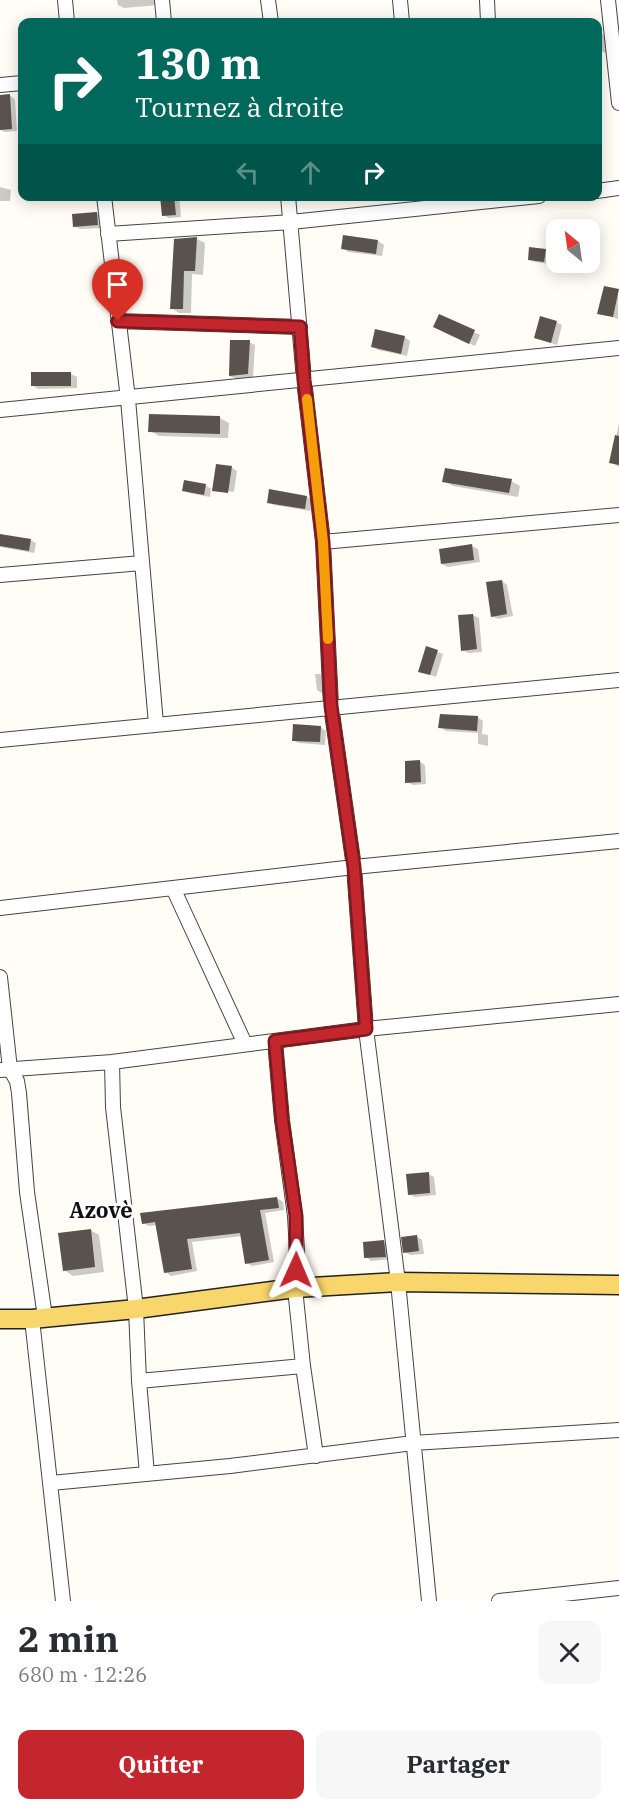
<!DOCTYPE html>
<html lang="fr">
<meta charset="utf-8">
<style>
:root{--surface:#fff;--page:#f7f7f7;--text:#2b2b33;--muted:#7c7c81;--accent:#c4262e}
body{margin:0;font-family:"IBM Plex Serif",serif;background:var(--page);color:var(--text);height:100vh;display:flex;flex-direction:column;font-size:22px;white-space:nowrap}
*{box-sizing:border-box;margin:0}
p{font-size:20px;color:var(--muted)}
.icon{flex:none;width:33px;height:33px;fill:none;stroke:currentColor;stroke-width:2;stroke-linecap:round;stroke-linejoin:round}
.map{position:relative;height:1601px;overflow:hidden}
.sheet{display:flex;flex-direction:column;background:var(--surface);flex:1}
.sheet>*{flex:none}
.hud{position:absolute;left:18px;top:18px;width:584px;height:183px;border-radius:12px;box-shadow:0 3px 15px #0003;background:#00695c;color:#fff;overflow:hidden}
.needle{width:39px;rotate:331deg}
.fabs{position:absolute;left:546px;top:219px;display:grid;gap:12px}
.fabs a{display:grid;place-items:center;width:54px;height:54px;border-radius:12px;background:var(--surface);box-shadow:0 3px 15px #0003;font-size:30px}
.pin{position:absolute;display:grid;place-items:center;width:51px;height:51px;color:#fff;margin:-62px -26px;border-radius:50% 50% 50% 0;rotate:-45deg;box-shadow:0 0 6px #0007}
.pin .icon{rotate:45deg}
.me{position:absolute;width:66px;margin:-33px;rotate:1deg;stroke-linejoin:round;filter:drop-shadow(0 0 4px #0008)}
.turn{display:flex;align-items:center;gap:21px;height:126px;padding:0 18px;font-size:27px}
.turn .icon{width:78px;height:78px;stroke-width:2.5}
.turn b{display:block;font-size:42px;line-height:51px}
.lanes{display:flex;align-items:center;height:57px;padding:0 18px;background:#0003;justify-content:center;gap:30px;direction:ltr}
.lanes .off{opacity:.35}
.round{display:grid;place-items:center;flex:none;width:63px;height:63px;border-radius:12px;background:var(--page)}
.overview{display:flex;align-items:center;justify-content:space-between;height:102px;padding:0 18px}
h1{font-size:36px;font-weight:700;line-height:45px}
.button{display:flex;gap:12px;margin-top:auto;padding:12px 18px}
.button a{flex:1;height:69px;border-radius:12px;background:var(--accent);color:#fff;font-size:24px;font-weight:700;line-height:69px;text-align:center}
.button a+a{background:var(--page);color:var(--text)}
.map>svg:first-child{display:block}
.shadow{fill:#0003}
.building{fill:#5a524d}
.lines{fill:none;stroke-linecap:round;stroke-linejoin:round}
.minor-casing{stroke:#444;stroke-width:16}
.major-casing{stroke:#222;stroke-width:21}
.minor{stroke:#fff;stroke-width:14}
.major{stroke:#f9d66b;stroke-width:18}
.route-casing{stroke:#7f191e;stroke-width:15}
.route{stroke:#c4262e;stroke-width:10}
.slow{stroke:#f59e0b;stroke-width:10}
.labels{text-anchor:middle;stroke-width:6;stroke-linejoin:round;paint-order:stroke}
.quarter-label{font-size:22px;font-weight:bold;fill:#111;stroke:#fff}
</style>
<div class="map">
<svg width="619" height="1601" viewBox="0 0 619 1601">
<rect width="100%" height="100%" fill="#fffdf5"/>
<!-- shadow -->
<path class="shadow" d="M117,0h42v5l-35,3 -6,-3z
M598,34h4l6,3 1,16h-4l-5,-3z
M9,95l6,4 2,32 -12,1 -5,-2v-34z
M0,187l11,3 -1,11h-10z
M162,196h17l2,21 -12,1 -6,-3z
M97,214l5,3 2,11 -24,1 -6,-3z
M345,237l33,4 6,4 -2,11 -34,-4 -5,-4z
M197,239l8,4 -2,32 -11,-1 -1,39h-12l-8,-5 4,-68z
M545,250l6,3 -1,11 -15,-2 -6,-3z
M618,291v28l-19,-6z
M440,316l40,19 -5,11 -35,-16z
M556,322l6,3 -5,20 -21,-7z
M404,337l6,4 -3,15 -29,-6 -6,-4z
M249,342l6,3 -2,32 -17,2 -6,-3z
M71,374l6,3v11l-39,1 -6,-4z
M220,418l9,5 -1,15 -69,-2 -9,-5z
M619,423v44l-8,-5z
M231,467l6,4 -3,21 -16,-2v2l-7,-4 -1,9 -21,-4 -5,-3 21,-5 8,5z
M444,481h67l9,5 -2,11 -65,-11z
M271,491l36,6 6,3 -3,11 -36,-6 -5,-3z
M0,536l30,4 6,3 -2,10 -34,-6z
M472,546l6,3 2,13 -32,5 -6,-3z
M502,581l5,4 6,31 -15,3 -6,-3z
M473,615l6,3 3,34 -14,1 -5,-3z
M427,648l16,6 -7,23 -16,-6z
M315,674h5l6,3v16l-3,1 -6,-4z
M477,717l6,4 -1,13 6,1v11l-10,-2v-11l-32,-2 -6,-4z
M320,727l6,4 -1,14 -26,-2 -6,-3z
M419,761l6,4 1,19 -13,1 -6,-3z
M428,1174l6,3 2,18 -21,2 -6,-3z
M277,1198l6,4 1,8 -19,3 9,49 -22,4 -5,-3 -5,-27 -50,6 5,29 -26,5 -5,-4 -9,-47 -8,1 -6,-3z
M90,1230l9,5 5,37 -31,4 -9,-6z
M416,1236l6,4 2,14 -14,1 -5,-3z
M383,1242l6,3 2,14 -20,2 -5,-4z"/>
<!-- building -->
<path class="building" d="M10,94l2,35 -12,1v-35z
M160,196h14l2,19 -14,1z
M97,212l1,13 -25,2 -1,-13z
M343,235l35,5 -2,14 -35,-5z
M197,237l-2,34h-11l-1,38h-13l4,-70z
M529,247l17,2 -2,13 -16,-2z
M604,286l15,3 -6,28 -16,-3z
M439,314l36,16 -6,14 -36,-17z
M540,316l17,5 -6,22 -17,-5z
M375,329l30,7 -4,18 -30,-7z
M230,340h20l-2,34 -19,2z
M31,372h40v14h-40z
M149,414l71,2v18l-72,-2z
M615,435l4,1v29l-10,-2z
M216,464l16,2 -4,27 -16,-2z
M445,468l67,11 -3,14 -67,-11z
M184,480l22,4 -2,11 -22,-4z
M269,489l38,7 -2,13 -38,-6z
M0,534l31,5 -2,12 -29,-5z
M472,544l2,16 -33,4 -2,-15z
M502,580l5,34 -16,3 -5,-35z
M473,614l4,35 -16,2 -3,-36z
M426,646l12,4 -8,25 -12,-3z
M440,714l38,2 -1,15 -39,-3z
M293,724l28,2 -1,16 -28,-1z
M420,760l1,22 -16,1v-22z
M429,1172l1,21 -22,2 -2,-21z
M277,1197l2,11 -19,2 9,50 -24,4 -5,-31 -53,6 5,30 -28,4 -9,-51 -13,2 -2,-11z
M91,1229l4,38 -32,4 -5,-38z
M417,1235l2,16 -16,2 -2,-16z
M384,1240l2,17 -22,1 -1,-16z"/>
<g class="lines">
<!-- minor casing -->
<g class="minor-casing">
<path id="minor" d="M65,0l2,22
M162,0l2,22
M268,0l3,22
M400,0l2,22
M487,0l1,22
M608,0l11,103
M0,85l22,-2
M597,191l22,-3
M104,196l24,203 28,325
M288,196l16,184 19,162 8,164 23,161 12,162 32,253 31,319
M108,234l183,-12 248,-26
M118,321l182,6
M0,410l619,-62
M323,542l296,-27
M0,575l142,-12
M0,740l619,-60
M173,888l72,156
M0,908l354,-41 265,-26
M0,977l10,92 7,12 2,12 8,99 18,125
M275,1041l7,79 13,96 2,35 -2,37 8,78 13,90
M112,1062l1,45 23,202 3,72 8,93
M0,1070l112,-8 254,-33 253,-25
M32,1319l31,282
M139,1381l164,-15
M51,1483l179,-17 183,-23 206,-13
M499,1601l120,-13"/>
</g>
<!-- major casing -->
<g class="major-casing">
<path id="major" d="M0,1319h32l104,-10 159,-21 103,-6 221,3"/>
</g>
<!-- minor -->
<use href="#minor" class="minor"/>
<!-- major -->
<use href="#major" class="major"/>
</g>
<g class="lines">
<!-- route casing -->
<g class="route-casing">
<path id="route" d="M118,321l182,6 4,53 19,162 8,164 23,161 12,162 -91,12 7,79 14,96v54"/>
</g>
<!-- route -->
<use href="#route" class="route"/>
<!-- slow -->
<path class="slow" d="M307,399l16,143 5,97"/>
</g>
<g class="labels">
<!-- quarter labels -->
<g class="quarter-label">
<text x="101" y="1218">Azovè</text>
</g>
</g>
</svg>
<div class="fabs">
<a><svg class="needle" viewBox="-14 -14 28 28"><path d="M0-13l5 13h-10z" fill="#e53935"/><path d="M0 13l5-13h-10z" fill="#7c7c81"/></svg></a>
</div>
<div class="pin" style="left:118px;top:321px;background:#d93025"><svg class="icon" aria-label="arrive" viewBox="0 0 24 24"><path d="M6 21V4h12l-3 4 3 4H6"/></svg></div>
<svg class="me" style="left:296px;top:1270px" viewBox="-20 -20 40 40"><path d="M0-17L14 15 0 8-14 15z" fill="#c4262e" stroke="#fff" stroke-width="4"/></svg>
<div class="hud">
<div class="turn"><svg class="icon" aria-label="right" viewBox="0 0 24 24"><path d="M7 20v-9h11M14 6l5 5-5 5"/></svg><div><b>130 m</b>Tournez à droite</div></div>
<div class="lanes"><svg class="icon off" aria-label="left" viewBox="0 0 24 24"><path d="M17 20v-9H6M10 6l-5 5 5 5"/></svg><svg class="icon off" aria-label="ahead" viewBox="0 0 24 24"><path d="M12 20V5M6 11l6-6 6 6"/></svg><svg class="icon" aria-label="right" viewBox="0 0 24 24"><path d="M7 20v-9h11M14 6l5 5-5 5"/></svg></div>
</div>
</div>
<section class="sheet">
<div class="overview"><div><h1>2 min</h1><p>680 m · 12:26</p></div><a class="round"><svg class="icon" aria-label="close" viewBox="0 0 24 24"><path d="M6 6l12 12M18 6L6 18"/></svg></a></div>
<div class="button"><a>Quitter</a><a>Partager</a></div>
</section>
